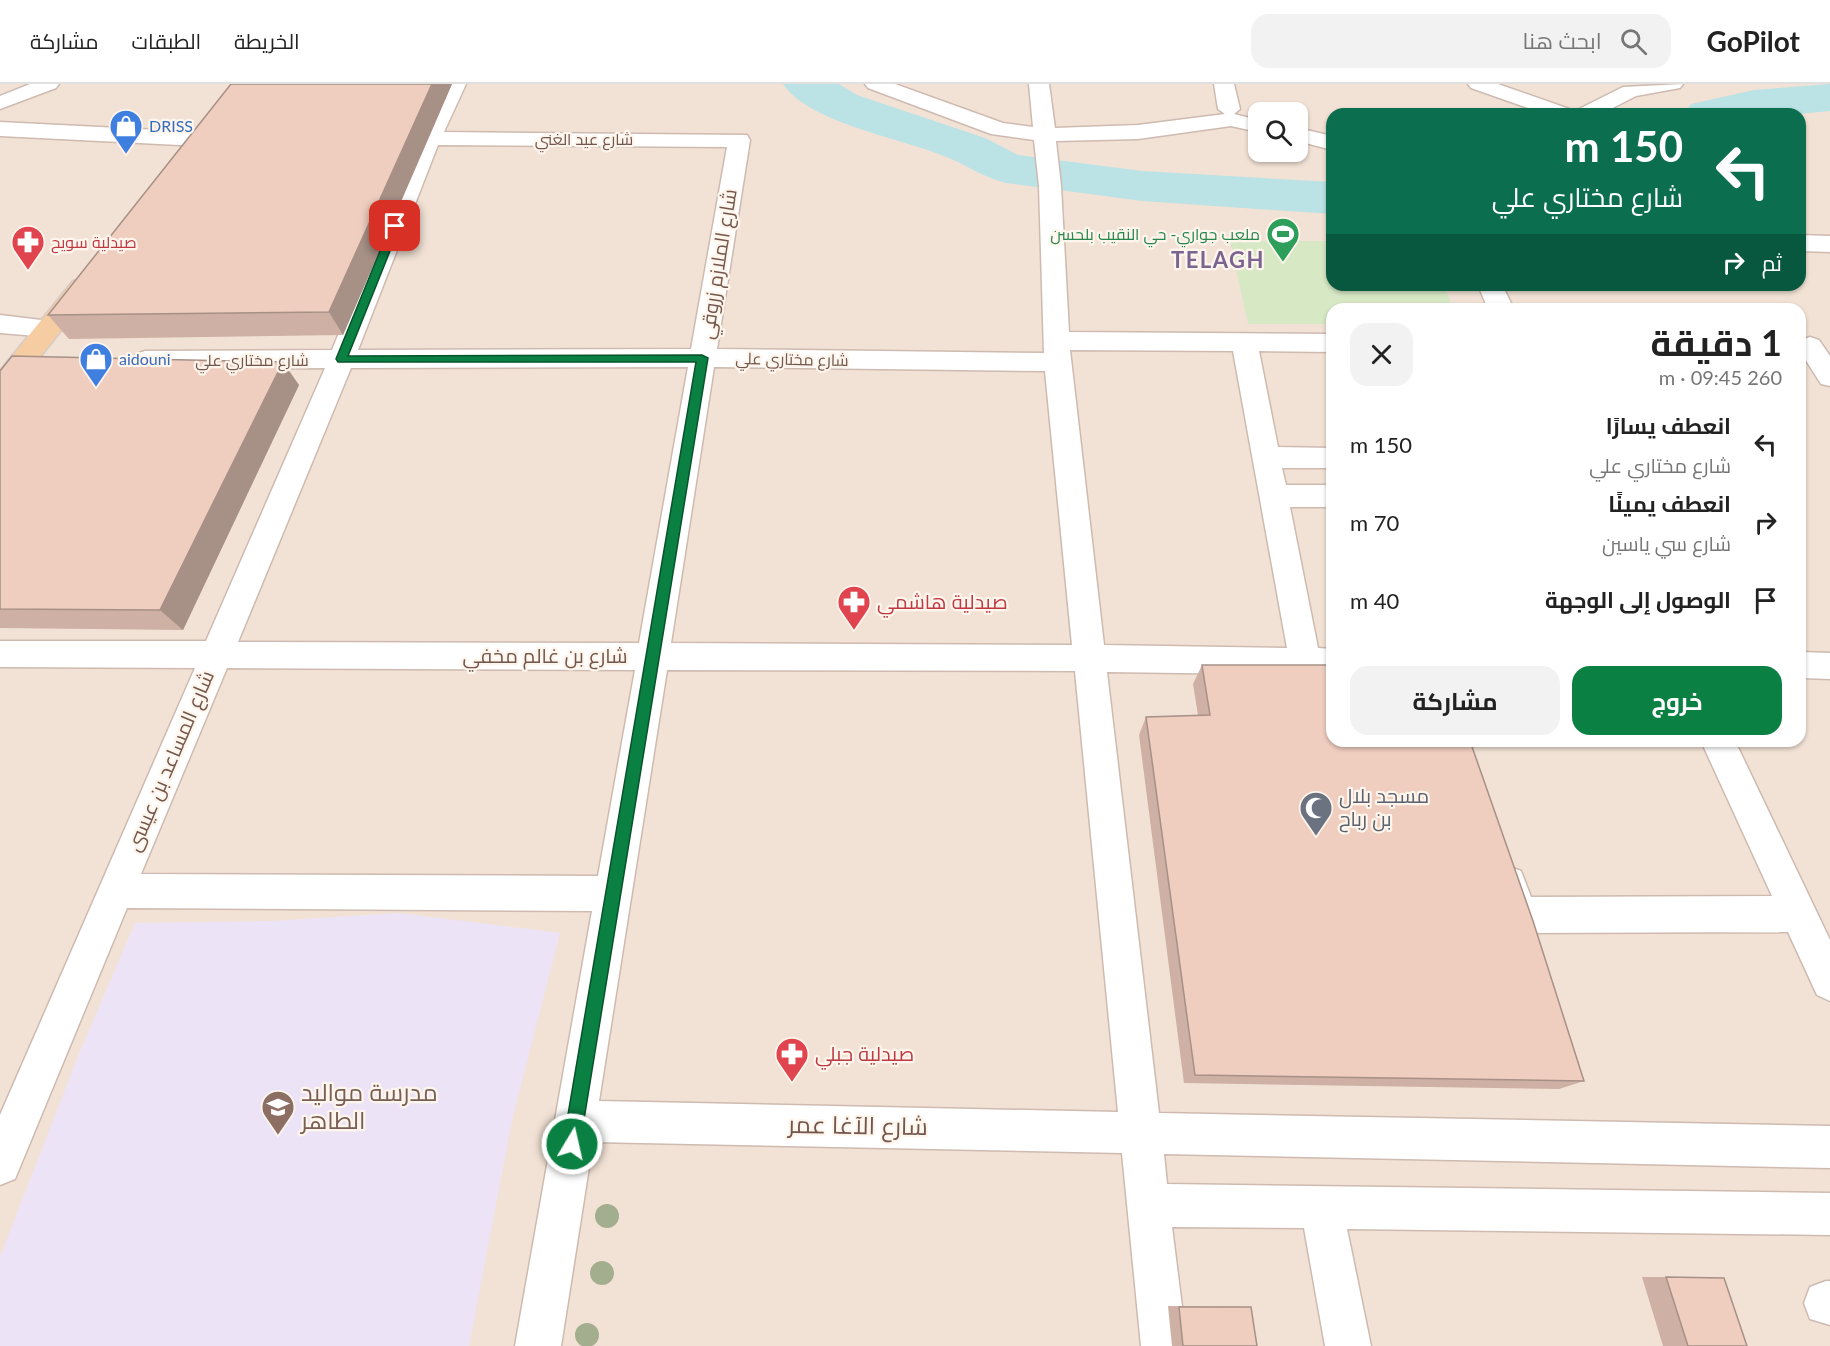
<!DOCTYPE html>
<html lang="ar">
<meta charset="utf-8">
<style>
:root{--surface:#fff;--page:#f2f2f2;--text:#222;--muted:#767676;--line:#e0e0e0;--accent:#0b8043}
body{margin:0;font-family:Lato,Cairo,sans-serif;background:var(--page);color:var(--text);direction:rtl;height:100vh;display:flex;flex-direction:column;font-size:22px;white-space:nowrap}
*{box-sizing:border-box;margin:0}
p{font-size:20px;color:var(--muted)}
.icon{flex:none;width:33px;height:33px;fill:none;stroke:currentColor;stroke-width:2;stroke-linecap:round;stroke-linejoin:round}
.map{position:relative;flex:1;overflow:hidden;direction:ltr}
.details{position:absolute;left:1326px;top:219px;width:480px;height:444px;display:flex;flex-direction:column;background:var(--surface);border-radius:18px;box-shadow:0 2px 4px #0004;direction:rtl}
.details>*{flex:none}
.top-card{position:absolute;left:1326px;top:24px;width:480px;height:183px;border-radius:18px;box-shadow:0 2px 4px #0004;direction:rtl;background:#0b6e4f;color:#fff;overflow:hidden}
.tools{position:absolute;left:1248px;top:18px;display:grid;gap:12px}
.tools a{display:grid;place-items:center;width:60px;height:60px;border-radius:12px;background:var(--surface);box-shadow:0 2px 4px #0004;font-size:30px}
.pin{position:absolute;display:grid;place-items:center;width:51px;height:51px;color:#fff;margin:-26px;border-radius:12px;box-shadow:0 3px 9px #0006}
.me{position:absolute;width:66px;margin:-33px;rotate:9deg;stroke-linejoin:round;filter:drop-shadow(0 0 4px #0008)}
.turn{display:flex;align-items:center;gap:21px;height:126px;padding:0 24px;font-size:27px}
.turn .icon{width:78px;height:78px;stroke-width:2.5}
.turn b{display:block;font-size:42px;line-height:51px}
.then{display:flex;align-items:center;height:57px;padding:0 24px;background:#0003;gap:12px;font-size:22px}
.round{display:grid;place-items:center;flex:none;width:63px;height:63px;border-radius:18px;background:var(--page)}
.summary{display:flex;align-items:center;justify-content:space-between;height:102px;padding:0 24px}
h1{font-size:36px;font-weight:700;line-height:45px}
.primary-button{display:flex;gap:12px;margin-top:auto;padding:12px 24px}
.primary-button a{flex:1;height:69px;border-radius:18px;background:var(--accent);color:#fff;font-size:24px;font-weight:700;line-height:69px;text-align:center}
.primary-button a+a{background:var(--page);color:var(--text)}
ul{padding:0;list-style:none}
li{display:flex;align-items:center;gap:18px;height:78px;padding:0 24px}
li div{flex:1}
li b{display:block;font-size:22px}
li em{font-style:normal}
header{display:flex;align-items:center;gap:36px;box-sizing:border-box;height:84px;padding:0 30px;background:var(--surface);border-bottom:2px solid var(--line)}
header strong{font-size:28px}
nav{display:flex;gap:33px;margin-inline-start:auto;font-size:21px}
.search{width:420px;height:54px;background:var(--page);display:flex;align-items:center;gap:15px;box-sizing:border-box;padding:0 21px;border-radius:18px;color:var(--muted);font-size:22px}
.map>svg:first-child{display:block}
.residential{fill:#f2e2d5;fill-rule:evenodd}
.education{fill:#ede3f7}
.green{fill:#d7e8c5}
.lines{fill:none;stroke-linecap:round;stroke-linejoin:round}
.river{fill:#bbe2e4;fill-rule:evenodd}
.street-casing{stroke:#cebab0;stroke-width:3}
.primary-casing{stroke:#d5ccc9;stroke-width:3}
.street{fill:#fff;fill-rule:evenodd}
.primary{fill:#f6cda2;fill-rule:evenodd}
.tree{fill:#a2ae8d}
.wall{fill:#ceb0a4}
.shaded-wall{fill:#a79086}
.building{fill:#efcdbf;stroke:#a79086;stroke-width:1.5}
.route{fill:#0b8043;stroke:#07532c;stroke-width:1.5}
.labels{text-anchor:middle;stroke-width:4.5;stroke-linejoin:round;paint-order:stroke}
.far-shop-label{font-size:16px;fill:#366cbe;stroke:#fef5ec;text-anchor:start}
.far-street-label{font-size:16px;fill:#73564c;stroke:#fef5ec}
.far-leisure-label{font-size:16px;fill:#27864d;stroke:#fef5ec;text-anchor:end}
.far-health-label{font-size:16px;fill:#be3a42;stroke:#fef5ec;text-anchor:start}
.street-label{font-size:20px;fill:#73564c;stroke:#fef5ec}
.health-label{font-size:20px;fill:#be3a42;stroke:#fef5ec;text-anchor:start}
.worship-label{font-size:20px;fill:#5b616d;stroke:#fef5ec;text-anchor:start}
.far-district-label{font-size:22px;font-weight:bold;letter-spacing:1.5px;fill:#7b648f;stroke:#fef5ec}
.near-education-label{font-size:24px;fill:#785e54;stroke:#fef5ec;text-anchor:start}
.near-street-label{font-size:24px;fill:#73564c;stroke:#fef5ec}
</style>
<header>
<strong>GoPilot</strong>
<div class="search"><svg class="icon" aria-label="search" viewBox="0 0 24 24"><circle cx="10" cy="10" r="6"/><path d="M15 15l6 6"/></svg>ابحث هنا</div>
<nav><a>الخريطة</a><a>الطبقات</a><a>مشاركة</a></nav>
</header>
<div class="map">
<svg width="1830" height="1262" viewBox="0 0 1830 1262">
<rect width="100%" height="100%" fill="#fbf0e6"/>
<!-- residential -->
<path class="residential" d="M0,0h1830v1262h-1830zM1258,28h40v40h-40zM1332,30h468v171h-468zM1332,225h468v432h-468z"/>
<!-- education -->
<path class="education" d="M398,829l162,20 -48,187 -43,226h-469v-89l78,-201 57,-133 137,-2z"/>
<!-- green -->
<path class="green" d="M1230,157h102v44h112l9,24h-121v15h-84z"/>
<g class="lines">
<!-- river -->
<path class="river" d="M783,0h56l18,11 128,43 33,17 124,16 190,11v32l-190,-13 -136,-18c-21,-5 -36,-16 -55,-24 -46,-21 -140,-34 -168,-75z
M1830,0v27l-31,3h-115l7,-10 63,-14z"/>
<!-- street casing -->
<g class="street-casing">
<path id="street" d="M30,0h29l-3,4 -56,21v-13z
M446,0h20l-22,48 303,3 3,5 -33,209 327,4 -5,-167 -5,-46 -43,-6 -123,-46 -3,-4h30l108,39 30,4 -4,-43h20l6,44 83,-3 87,-11 -7,-5 -4,-25h20l6,25 -6,5 24,6v12l-27,-6 -93,13 -82,2 5,45 8,146 263,2v18l-73,-1 19,96 54,1v20h-50l4,17h46v22h-42l28,141 14,1v26l-225,-3 52,441 671,13v42l-666,-14 3,30 663,9v42l-483,-6 24,117h-46l-21,-118 -132,-1 15,119h-46l-19,-193 -529,-11 -32,204h-46l77,-435 -465,-3 -112,271 -15,6v-70l195,-447 -195,-1v-26h206l119,-273 -180,1 -9,-3 -4,-6 4,-6 9,-3 187,-1 87,-212zM438,61l289,2 -36,202 -333,1zM1070,266l163,1 54,297 -183,-3zM688,283l-49,276 -401,-1 113,-274zM714,283l331,4 27,274 -401,-2zM227,584l408,2 -37,206 -457,-2zM667,586l408,1 43,441 -519,-11z
M1468,0h30l77,27 48,-24 60,-3 -3,4 -44,8 -35,18h-56l-74,-26z
M0,38l199,10 8,2 3,5 -3,5 -8,2 -199,-10z
M1298,44l34,8v14l-34,-9z
M1800,151l30,1v16l-30,-1z
M1478,201h24l12,24h-26z
M0,231l58,7 4,6 -4,6 -9,3 -49,-4z
M1810,253l9,3 11,16v30l-9,-2 -21,-33 1,-11z
M1800,568l30,1v26l-30,-1z
M1701,657h34l95,199v61l-13,-6 -29,-63 -270,1 -13,-5 -15,-45 5,-12 13,-5 13,5 10,26 241,-1z
M1826,1197h4v44l-20,-6 -6,-16 6,-16z"/>
</g>
<!-- primary casing -->
<g class="primary-casing">
<path id="primary" d="M82,195l9,2 3,6 -3,6 -82,103 -9,2v-27l73,-90z"/>
</g>
<!-- street -->
<use href="#street" class="street"/>
<!-- primary -->
<use href="#primary" class="primary"/>
</g>
<!-- trees -->
<g class="tree">
<circle cx="607" cy="1132" r="12"/>
<circle cx="602" cy="1189" r="12"/>
<circle cx="587" cy="1251" r="12"/>
</g>
<!-- wall -->
<path class="wall" d="M231,0h221l-109,251 -274,4 -21,-24z
M0,287l299,14 -116,245 -183,-2z
M1202,581l382,416 -25,8 -375,-6 -45,-348 7,-18 52,-2 -5,-31z
M1642,1193h24l81,69h-84z
M1168,1222l83,1 6,39h-85z"/>
<!-- shaded-wall -->
<path class="shaded-wall" d="M432,0h20l-109,251 -14,-23z
M283,278l16,23 -116,245 -23,-20z"/>
<!-- building -->
<path class="building" d="M231,0h201l-103,228 -281,3z
M12,272l271,6 -123,248 -160,-1v-238z
M1202,581h130v76h138l63,180 51,160 -389,-6 -49,-358 64,-2z
M1666,1193l58,1 23,68h-59z
M1179,1223h72l6,39h-74z"/>
<!-- route -->
<path class="route" d="M391,140l9,2 -52,130 354,-1 6,3 -128,786 -2,6 -6,2 -6,-2 -3,-6 133,-782h-358l-2,-3z"/>
<!-- icons -->
<defs>
<g id="shop-pin" transform="scale(1.725)"><path d="M0 17L-7.5 6A9.5 9.5 0 1 1 7.5 6Z" fill="#3f7fe0" stroke="#fef5ec"/><path d="M-5-2.5h2.3a2.7 3.5 0 0 1 5.4 0H5L5.5 6h-11ZM-1.5-2.5h3a1.5 2.3 0 0 0-3 0Z" fill="#fff"/></g>
<g id="stadium-pin" transform="scale(1.725)"><path d="M0 17L-7.5 6A9.5 9.5 0 1 1 7.5 6Z" fill="#2e9e5b" stroke="#fef5ec"/><path d="M0-5a6.5 5 0 1 0 0 10a6.5 5 0 1 0 0-10ZM-3.5-1.8h7v3.6h-7Z" fill="#fff"/></g>
<g id="pharmacy-pin" transform="scale(1.725)"><path d="M0 17L-7.5 6A9.5 9.5 0 1 1 7.5 6Z" fill="#e0444e" stroke="#fef5ec"/><path d="M-2-6h4v4h4v4h-4v4h-4v-4h-4v-4h4Z" fill="#fff"/></g>
<g id="mosque-pin" transform="scale(1.725)"><path d="M0 17L-7.5 6A9.5 9.5 0 1 1 7.5 6Z" fill="#6b7280" stroke="#fef5ec"/><path d="M3.5-4.9A6 6 0 1 0 3.5 4.9A5 5 0 1 1 3.5-4.9Z" fill="#fff"/></g>
<g id="school-pin" transform="scale(1.725)"><path d="M0 17L-7.5 6A9.5 9.5 0 1 1 7.5 6Z" fill="#8d6e63" stroke="#fef5ec"/><path d="M0-5L7-2L0 1L-7-2ZM-4 1L0 2.5L4 1V4Q0 6-4 4Z" fill="#fff"/></g>
</defs>
<g fill-rule="evenodd">
<use href="#shop-pin" x="126" y="42"/>
<use href="#stadium-pin" x="1283" y="150"/>
<use href="#pharmacy-pin" x="28" y="158"/>
<use href="#shop-pin" x="96" y="275"/>
<use href="#pharmacy-pin" x="854" y="518"/>
<use href="#mosque-pin" x="1316" y="724"/>
<use href="#pharmacy-pin" x="792" y="970"/>
<use href="#school-pin" x="278" y="1023"/>
</g>
<g class="labels">
<!-- far-shop labels -->
<g class="far-shop-label">
<text x="149" y="48">DRISS</text>
<text x="119" y="281">aidouni</text>
</g>
<!-- far-street labels -->
<g class="far-street-label">
<text x="584" y="61">شارع عيد الغني</text>
<text transform="translate(792 275) rotate(1)" y="6">شارع مختاري علي</text>
<text x="252" y="282">شارع مختاري علي</text>
</g>
<!-- far-leisure labels -->
<g class="far-leisure-label">
<text x="1260" y="156">ملعب جواري- حي النقيب بلحسن</text>
</g>
<!-- far-health labels -->
<g class="far-health-label">
<text x="51" y="164">صيدلية سويح</text>
</g>
<!-- street labels -->
<g class="street-label">
<text transform="translate(718 180) rotate(-81)" y="7">شارع الملازم زروقي</text>
<text x="545" y="579">شارع بن غالم مخفي</text>
<text transform="translate(170 677) rotate(-67)" y="7">شارع المساعد بن عيسى</text>
</g>
<!-- health labels -->
<g class="health-label">
<text x="877" y="525">صيدلية هاشمي</text>
<text x="815" y="977">صيدلية جبلي</text>
</g>
<!-- worship labels -->
<g class="worship-label">
<text x="1339" y="719">مسجد بلال<tspan x="1339" dy="23">بن رباح</tspan></text>
</g>
<!-- far-district labels -->
<g class="far-district-label">
<text x="1218" y="184">TELAGH</text>
</g>
<!-- near-education labels -->
<g class="near-education-label">
<text x="301" y="1017">مدرسة مواليد<tspan x="301" dy="28">الطاهر</tspan></text>
</g>
<!-- near-street labels -->
<g class="near-street-label">
<text transform="translate(858 1042) rotate(1)" y="8">شارع الآغا عمر</text>
</g>
</g>
</svg>
<div class="tools">
<a><svg class="icon" aria-label="search" viewBox="0 0 24 24"><circle cx="10" cy="10" r="6"/><path d="M15 15l6 6"/></svg></a>
</div>
<div class="pin" style="left:395px;top:142px;background:#d93025"><svg class="icon" aria-label="arrive" viewBox="0 0 24 24"><path d="M6 21V4h12l-3 4 3 4H6"/></svg></div>
<svg class="me" style="left:572px;top:1060px" viewBox="-20 -20 40 40"><circle r="17" fill="#0b8043" stroke="#fff" stroke-width="3"/><path d="M0-11L8 9 0 5-8 9z" fill="#fff"/></svg>
<div class="top-card">
<div class="turn"><svg class="icon" aria-label="left" viewBox="0 0 24 24"><path d="M17 20v-9H6M10 6l-5 5 5 5"/></svg><div><b>150 m</b>شارع مختاري علي</div></div>
<div class="then">ثم<svg class="icon" aria-label="right" viewBox="0 0 24 24"><path d="M7 20v-9h11M14 6l5 5-5 5"/></svg></div>
</div>
<section class="details">
<div class="summary"><div><h1>1 دقيقة</h1><p>260 m · 09:45</p></div><a class="round"><svg class="icon" aria-label="close" viewBox="0 0 24 24"><path d="M6 6l12 12M18 6L6 18"/></svg></a></div>
<ul>
<li><svg class="icon" aria-label="left" viewBox="0 0 24 24"><path d="M17 20v-9H6M10 6l-5 5 5 5"/></svg><div><b>انعطف يسارًا</b><p>شارع مختاري علي</p></div><em>150 m</em></li>
<li><svg class="icon" aria-label="right" viewBox="0 0 24 24"><path d="M7 20v-9h11M14 6l5 5-5 5"/></svg><div><b>انعطف يمينًا</b><p>شارع سي ياسين</p></div><em>70 m</em></li>
<li><svg class="icon" aria-label="arrive" viewBox="0 0 24 24"><path d="M6 21V4h12l-3 4 3 4H6"/></svg><div><b>الوصول إلى الوجهة</b></div><em>40 m</em></li>
</ul>
<div class="primary-button"><a>خروج</a><a>مشاركة</a></div>
</section>
</div>
